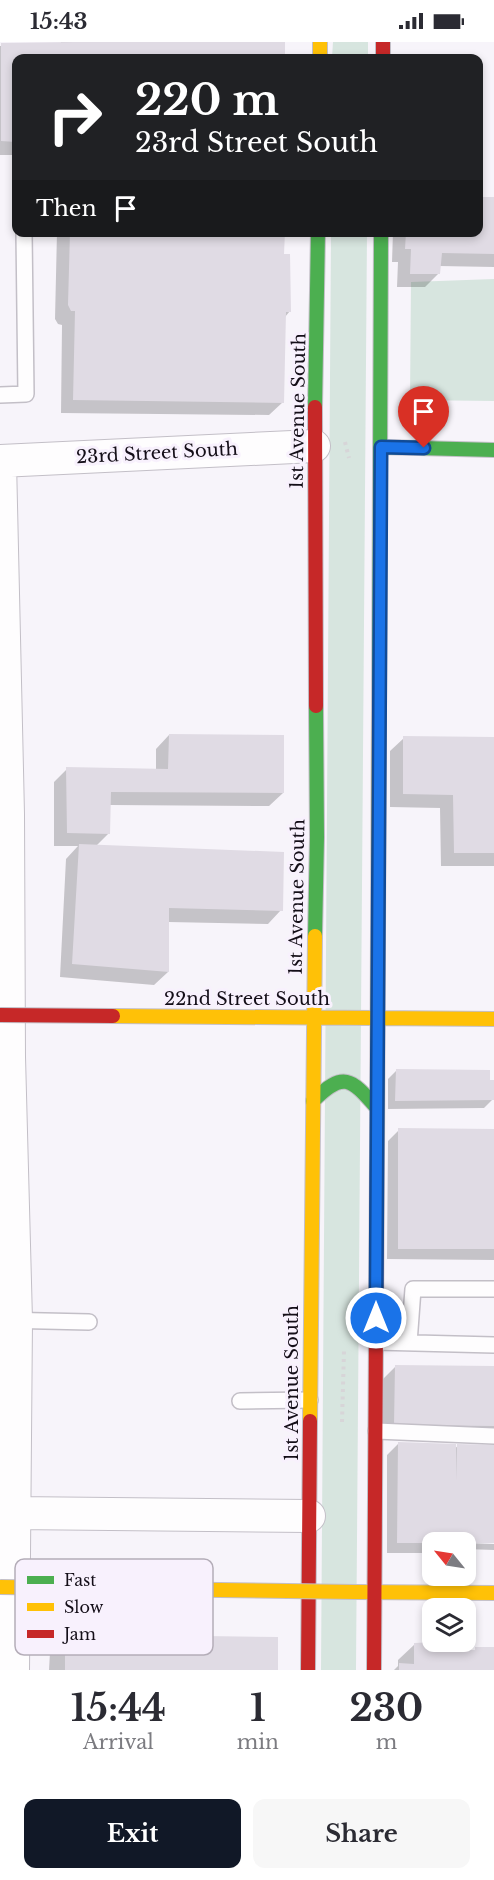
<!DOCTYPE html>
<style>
:root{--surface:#fff;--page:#f7f7f7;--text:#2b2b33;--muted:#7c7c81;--accent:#111827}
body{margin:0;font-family:"Libre Baskerville",serif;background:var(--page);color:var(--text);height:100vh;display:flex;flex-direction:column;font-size:22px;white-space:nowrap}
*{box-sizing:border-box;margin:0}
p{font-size:20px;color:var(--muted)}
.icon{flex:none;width:33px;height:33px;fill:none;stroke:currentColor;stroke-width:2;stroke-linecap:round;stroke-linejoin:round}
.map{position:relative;height:1628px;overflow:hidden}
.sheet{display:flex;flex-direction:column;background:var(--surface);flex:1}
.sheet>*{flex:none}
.banner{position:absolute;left:12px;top:12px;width:471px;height:183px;border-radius:12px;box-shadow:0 3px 9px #0003;background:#202124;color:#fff;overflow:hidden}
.needle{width:39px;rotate:300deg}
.controls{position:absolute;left:422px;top:1490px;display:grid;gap:12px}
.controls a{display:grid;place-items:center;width:54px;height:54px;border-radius:12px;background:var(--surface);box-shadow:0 3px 9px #0003;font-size:30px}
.pin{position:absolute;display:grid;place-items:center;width:51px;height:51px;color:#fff;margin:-62px -26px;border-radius:50% 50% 50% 0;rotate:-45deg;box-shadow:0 0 6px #0007}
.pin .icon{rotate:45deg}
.me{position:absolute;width:66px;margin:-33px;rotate:0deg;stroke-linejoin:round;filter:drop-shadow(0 0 4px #0008)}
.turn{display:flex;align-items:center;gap:21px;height:126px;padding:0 24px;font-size:27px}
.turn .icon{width:78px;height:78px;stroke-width:2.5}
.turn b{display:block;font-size:42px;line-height:51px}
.then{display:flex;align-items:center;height:57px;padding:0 24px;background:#0003;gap:12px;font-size:22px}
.eta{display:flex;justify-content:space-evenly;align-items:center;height:102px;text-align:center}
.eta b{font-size:36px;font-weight:800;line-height:42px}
.primary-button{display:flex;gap:12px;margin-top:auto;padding:12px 24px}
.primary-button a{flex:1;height:69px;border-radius:12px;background:var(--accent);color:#fff;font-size:24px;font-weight:800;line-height:69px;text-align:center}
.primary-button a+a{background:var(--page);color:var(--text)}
.status{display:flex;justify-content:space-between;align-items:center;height:42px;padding:0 30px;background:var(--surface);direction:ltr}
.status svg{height:16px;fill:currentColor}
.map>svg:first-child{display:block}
.green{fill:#d7e5df}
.shadow{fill:#0003}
.building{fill:#e0dbe4}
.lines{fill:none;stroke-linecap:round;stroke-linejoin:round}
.lane-casing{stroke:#c3bfc7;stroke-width:18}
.street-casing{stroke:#c3bfc7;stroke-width:34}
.fast-casing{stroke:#c3bfc7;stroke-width:16}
.slow-casing{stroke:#c3bfc7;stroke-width:16}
.jam-casing{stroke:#c3bfc7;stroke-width:16}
.path{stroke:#d7d5d8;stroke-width:4;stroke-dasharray:3 4.5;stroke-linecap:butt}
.lane{stroke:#fefdfe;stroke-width:15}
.street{stroke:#fefdfe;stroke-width:32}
.fast{stroke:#4caf50;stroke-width:14}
.slow{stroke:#ffc107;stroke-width:14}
.jam{stroke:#c62828;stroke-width:14}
.slow-bridge-casing{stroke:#c3bfc7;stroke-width:16;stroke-linecap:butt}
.jam-bridge-casing{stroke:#c3bfc7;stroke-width:16;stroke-linecap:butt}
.slow-bridge{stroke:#ffc107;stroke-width:14}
.jam-bridge{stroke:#c62828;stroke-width:14}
.route-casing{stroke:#114b97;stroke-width:15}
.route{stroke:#1a73e8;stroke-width:10}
.labels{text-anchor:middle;stroke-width:6;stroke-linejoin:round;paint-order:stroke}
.street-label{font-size:18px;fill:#140e18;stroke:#f8f1fd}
.key{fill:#f8f1fd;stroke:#b4adb8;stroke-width:1.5}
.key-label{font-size:16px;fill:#140e18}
</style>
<div class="status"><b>15:43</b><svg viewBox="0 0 49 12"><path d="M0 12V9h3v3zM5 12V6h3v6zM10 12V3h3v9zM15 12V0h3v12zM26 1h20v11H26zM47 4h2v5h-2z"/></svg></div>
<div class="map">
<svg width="494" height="1628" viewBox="0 0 494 1628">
<rect width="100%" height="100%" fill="#f7f4fa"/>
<!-- green -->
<path class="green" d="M333,0h35v16h-36z
M367,190l-11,1438h-35l10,-1437z
M494,237v122l-84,-1 1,-118z"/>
<!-- shadow -->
<path class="shadow" d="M61,0h223v16h-268v97h-16v-109l61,-2z
M494,156v69l-55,-1v7l-14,14h-28l1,-25h-6l1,-30h85z
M57,190h226v24l7,55 -5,6 -2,85 -14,13 -208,-2 1,-88 -4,-1 -3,-5z
M169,693l114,58 -14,13 -159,-1 -1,28 -13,13 185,64 -13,14 -100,-2v50l-14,13 -94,-8 6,-118 12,-13h-24v-64l13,-13 89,1v-21z
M404,696h90v128h-53l-1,-58 -50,-1v-56z
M396,1029l96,29 -8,8 -96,1v-30z
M399,1088l95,1v129l-107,-1 1,-118z
M396,1324l98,2v71l-113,-2 1,-57z
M398,1402l56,5 4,-3 36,1v94l-62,1v11h-45v-98z
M465,1501l29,1v6l-29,-1z
M66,1593l210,35h-227l1,-18z
M415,1602l46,7 11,1 4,-3h18v21h-100l4,-4v-6z"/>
<!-- building -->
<path class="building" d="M74,0h211v16h-269v84l-15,-1v-98z
M478,155h16v57l-52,-1 -2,21h-30l1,-25h-6l1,-17h72z
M70,190h215l-1,22h6l1,58h-5l-2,91 -211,-3 2,-89h-4l-3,-6z
M169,692l115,1v58l-173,-1 -1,42 -43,-1 -1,-66 102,2z
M403,694l91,1v116h-40l-1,-58 -50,-1z
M79,802l205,8 -1,59 -114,-3v64l-97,-8z
M396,1027l94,1v10h4v20l-99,1z
M398,1086l96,1v120h-96z
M395,1323l99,1v60l-100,-1z
M398,1400l58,2v37l1,-37 37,1v98h-97z
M65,1592l213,3v33h-213z
M462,1599v9h13v-3h19v23h-95v-7l15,1v-21z"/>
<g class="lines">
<!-- lane casing -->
<g class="lane-casing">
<path id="lane" d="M0,353l26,-1 -2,-162
M0,1278l89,2
M376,1300l118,3
M409,1301l4,-54h81
M240,1359l70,-1
M376,1389l118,5"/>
</g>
<!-- street casing -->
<g class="street-casing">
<path id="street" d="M14,1471l295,3
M13,1628l3,-350 -7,-263 -1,-243 -8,-353 314,-15"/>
</g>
<!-- fast casing -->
<g class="fast-casing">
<path id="fast" d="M315,365l3,-175
M381,405l113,3
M379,667l2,-477
M315,894l2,-99 -1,-131
M313,1059c31,-31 38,-22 64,7"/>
</g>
<!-- slow casing -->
<g class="slow-casing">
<path id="slow" d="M320,0v16
M113,974l381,3
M377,1112l2,-445
M310,1379l5,-485
M355,1550l139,1"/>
</g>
<!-- jam casing -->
<g class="jam-casing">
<path id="jam" d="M383,0v16
M315,365l1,299
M308,1628l2,-249
M374,1628l3,-516"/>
</g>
<!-- path -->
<path class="path" d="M345,400l4,16
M342,1380l2,-71"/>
<!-- lane -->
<use href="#lane" class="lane"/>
<!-- street -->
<use href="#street" class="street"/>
<!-- fast -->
<use href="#fast" class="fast"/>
<!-- slow -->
<use href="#slow" class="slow"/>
<!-- jam -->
<use href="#jam" class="jam"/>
<!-- slow-bridge casing -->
<g class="slow-bridge-casing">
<path id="slow-bridge" d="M0,1545l355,5"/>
</g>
<!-- jam-bridge casing -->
<g class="jam-bridge-casing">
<path id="jam-bridge" d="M0,973l113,1"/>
</g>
<!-- slow-bridge -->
<use href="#slow-bridge" class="slow-bridge"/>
<!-- jam-bridge -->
<use href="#jam-bridge" class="jam-bridge"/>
</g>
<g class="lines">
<!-- route casing -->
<g class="route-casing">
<path id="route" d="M376,1276l5,-871 43,1"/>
</g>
<!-- route -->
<use href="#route" class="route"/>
</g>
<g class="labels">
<!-- street labels -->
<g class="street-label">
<text transform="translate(298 369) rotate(-89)" y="6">1st Avenue South</text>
<text transform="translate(157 411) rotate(-3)" y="6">23rd Street South</text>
<text transform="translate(297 855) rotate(-89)" y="6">1st Avenue South</text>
<text x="247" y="963">22nd Street South</text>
<text transform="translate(292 1341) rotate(-90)" y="6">1st Avenue South</text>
</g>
</g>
<!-- legend -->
<rect x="15" y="1517" width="198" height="96" rx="9" class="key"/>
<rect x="27" y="1534" width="27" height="8" fill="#4caf50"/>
<rect x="27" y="1561" width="27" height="8" fill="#ffc107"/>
<rect x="27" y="1588" width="27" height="8" fill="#c62828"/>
<g class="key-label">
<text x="64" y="1544">Fast</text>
<text x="64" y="1571">Slow</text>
<text x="64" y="1598">Jam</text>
</g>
</svg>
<div class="controls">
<a><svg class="needle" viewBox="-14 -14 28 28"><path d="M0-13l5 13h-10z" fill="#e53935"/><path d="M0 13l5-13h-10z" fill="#7c7c81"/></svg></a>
<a><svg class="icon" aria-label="layers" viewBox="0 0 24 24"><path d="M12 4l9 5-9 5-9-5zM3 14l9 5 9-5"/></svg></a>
</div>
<div class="pin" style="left:424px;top:406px;background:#d93025"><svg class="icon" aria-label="arrive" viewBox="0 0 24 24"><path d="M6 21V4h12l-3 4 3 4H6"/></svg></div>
<svg class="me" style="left:376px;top:1276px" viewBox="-20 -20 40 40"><circle r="17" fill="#1a73e8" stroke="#fff" stroke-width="3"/><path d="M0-11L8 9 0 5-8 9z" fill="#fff"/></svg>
<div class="banner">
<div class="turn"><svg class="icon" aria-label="right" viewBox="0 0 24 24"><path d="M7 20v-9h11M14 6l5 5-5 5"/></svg><div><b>220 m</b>23rd Street South</div></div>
<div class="then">Then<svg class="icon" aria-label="arrive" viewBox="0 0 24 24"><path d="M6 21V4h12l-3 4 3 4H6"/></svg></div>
</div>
</div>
<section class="sheet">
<div class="eta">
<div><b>15:44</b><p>Arrival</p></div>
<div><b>1</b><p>min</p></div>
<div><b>230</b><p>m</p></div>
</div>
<div class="primary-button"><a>Exit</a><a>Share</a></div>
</section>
